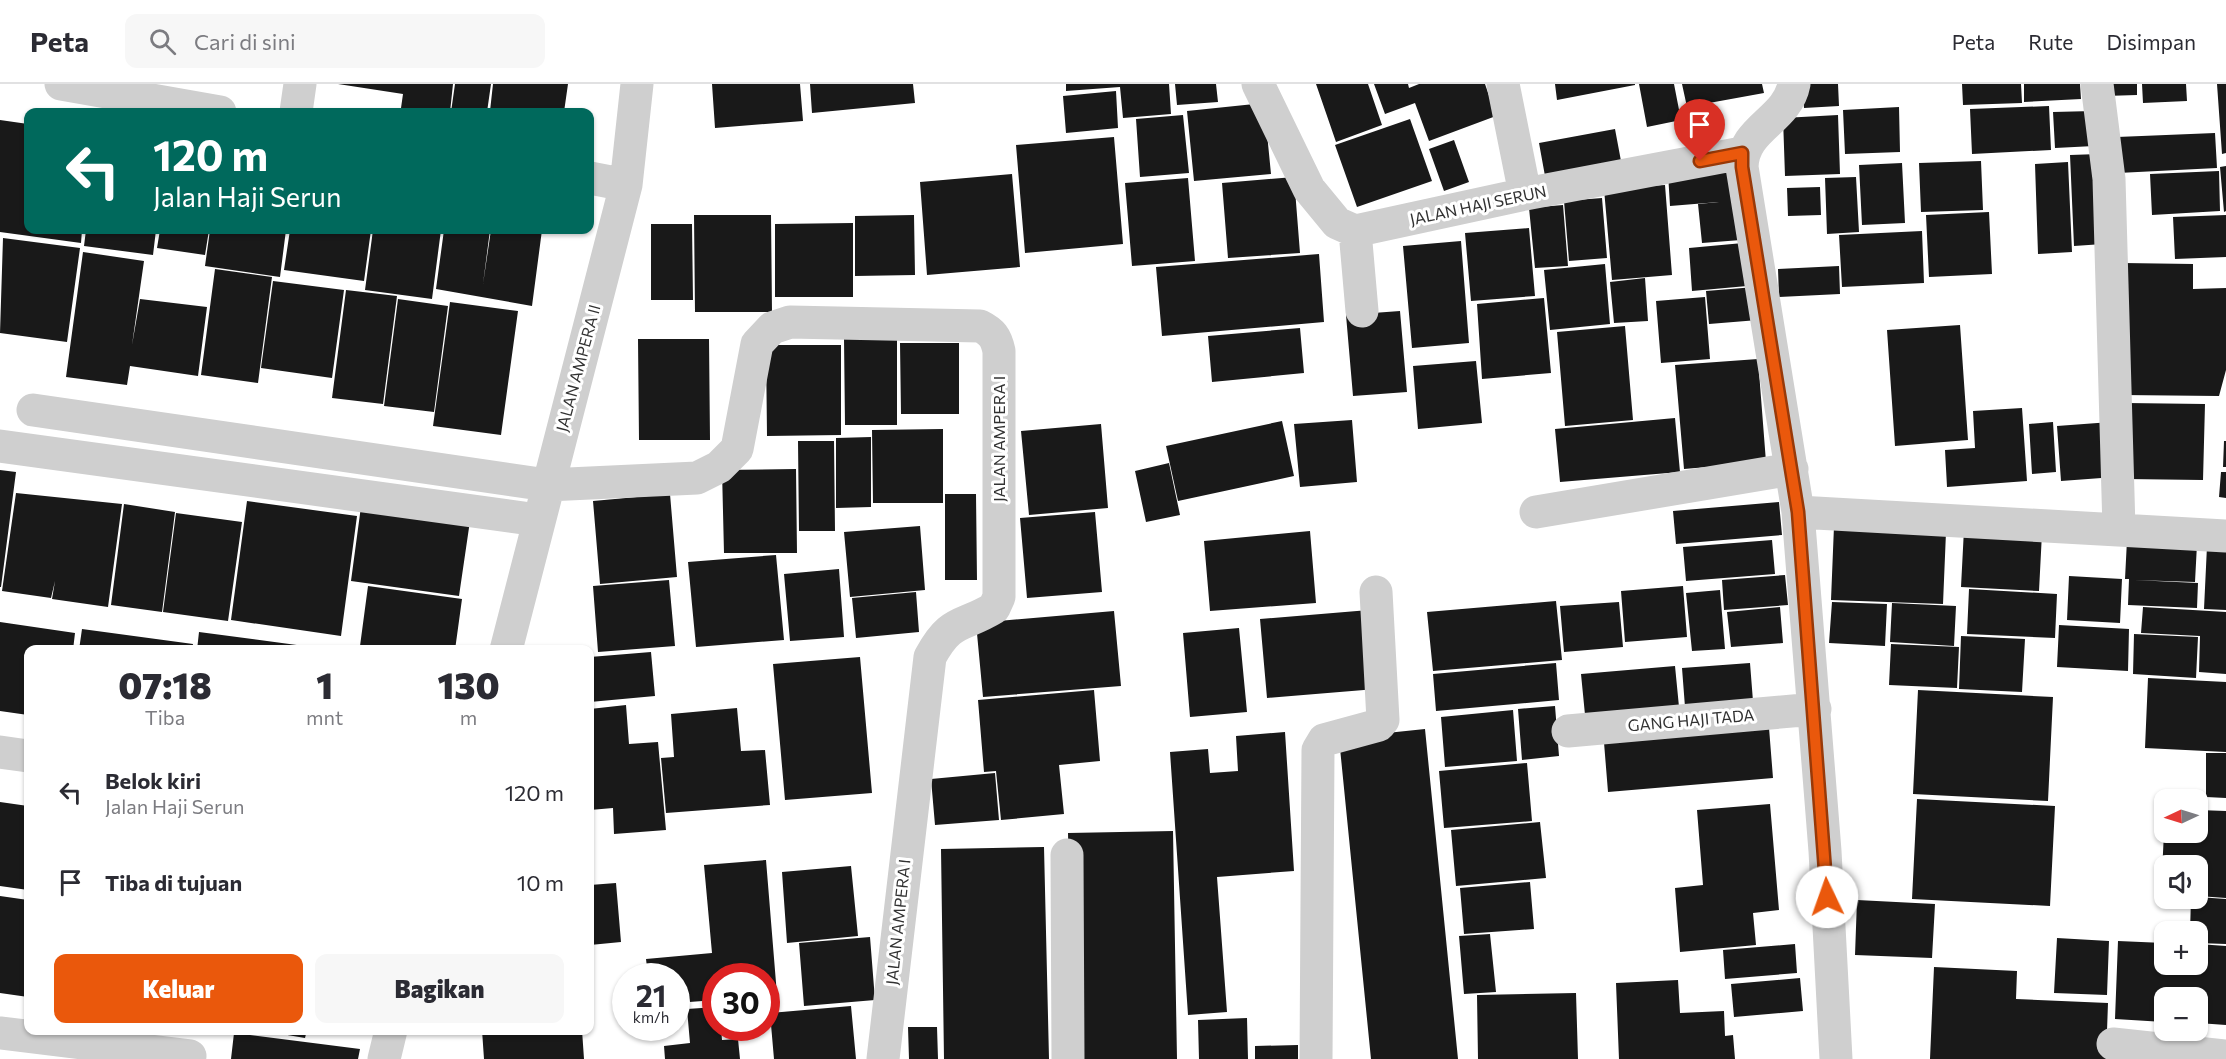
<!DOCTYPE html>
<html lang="id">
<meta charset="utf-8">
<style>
:root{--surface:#fff;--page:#f7f7f7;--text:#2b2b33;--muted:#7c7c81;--line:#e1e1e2;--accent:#ea580c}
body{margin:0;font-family:Commissioner,sans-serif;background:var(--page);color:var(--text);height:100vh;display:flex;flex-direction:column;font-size:22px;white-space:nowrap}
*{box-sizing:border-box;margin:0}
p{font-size:20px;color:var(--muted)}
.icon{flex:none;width:33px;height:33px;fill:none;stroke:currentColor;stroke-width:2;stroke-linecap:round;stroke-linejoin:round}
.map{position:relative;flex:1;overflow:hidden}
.sheet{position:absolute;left:24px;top:561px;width:570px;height:390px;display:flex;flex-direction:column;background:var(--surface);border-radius:12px;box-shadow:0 2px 4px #0004}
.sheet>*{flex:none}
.guide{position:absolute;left:24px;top:24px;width:570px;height:126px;border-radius:12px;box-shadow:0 2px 4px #0004;background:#00695c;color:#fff;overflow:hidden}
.needle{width:39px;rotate:266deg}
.tools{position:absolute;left:2154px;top:705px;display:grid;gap:12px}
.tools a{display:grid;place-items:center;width:54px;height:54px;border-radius:12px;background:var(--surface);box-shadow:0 2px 4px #0004;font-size:30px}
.speed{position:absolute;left:612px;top:879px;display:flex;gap:12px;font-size:30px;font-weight:700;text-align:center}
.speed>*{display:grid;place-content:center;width:78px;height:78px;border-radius:50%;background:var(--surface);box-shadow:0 2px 4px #0004;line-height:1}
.speed small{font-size:15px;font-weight:400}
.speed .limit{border:9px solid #d22;background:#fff;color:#111}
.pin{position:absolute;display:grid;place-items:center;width:51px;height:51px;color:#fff;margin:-62px -26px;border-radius:50% 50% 50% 0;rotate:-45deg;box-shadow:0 0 6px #0007}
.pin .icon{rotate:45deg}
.me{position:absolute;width:66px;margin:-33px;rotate:357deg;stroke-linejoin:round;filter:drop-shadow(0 0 4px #0008)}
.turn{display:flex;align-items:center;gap:21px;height:126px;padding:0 30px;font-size:27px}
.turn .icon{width:78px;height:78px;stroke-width:2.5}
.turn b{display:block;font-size:42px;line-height:51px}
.eta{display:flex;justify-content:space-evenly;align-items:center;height:102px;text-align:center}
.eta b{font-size:36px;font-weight:800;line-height:42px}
.cta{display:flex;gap:12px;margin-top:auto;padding:12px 30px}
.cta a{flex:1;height:69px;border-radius:12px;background:var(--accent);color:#fff;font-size:24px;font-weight:800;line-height:69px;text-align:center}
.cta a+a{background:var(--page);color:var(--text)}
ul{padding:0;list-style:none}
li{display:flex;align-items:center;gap:18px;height:90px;padding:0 30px}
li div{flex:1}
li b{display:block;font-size:22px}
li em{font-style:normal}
header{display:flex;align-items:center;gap:36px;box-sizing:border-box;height:84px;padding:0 30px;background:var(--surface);border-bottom:2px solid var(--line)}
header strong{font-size:28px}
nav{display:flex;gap:33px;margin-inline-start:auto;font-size:21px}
.search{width:420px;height:54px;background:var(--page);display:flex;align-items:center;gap:15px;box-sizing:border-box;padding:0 21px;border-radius:12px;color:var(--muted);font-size:22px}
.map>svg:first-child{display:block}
.building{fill:#191919}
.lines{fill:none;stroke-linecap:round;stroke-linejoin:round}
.minor{stroke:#cfcfcf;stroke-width:33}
.route-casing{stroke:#983908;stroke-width:15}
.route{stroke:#ea580c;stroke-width:10}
.labels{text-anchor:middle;stroke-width:6;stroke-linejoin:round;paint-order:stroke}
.street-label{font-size:16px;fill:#323232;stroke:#fff}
</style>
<header>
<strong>Peta</strong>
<div class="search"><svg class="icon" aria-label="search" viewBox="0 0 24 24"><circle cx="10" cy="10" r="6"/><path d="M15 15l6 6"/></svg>Cari di sini</div>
<nav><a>Peta</a><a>Rute</a><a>Disimpan</a></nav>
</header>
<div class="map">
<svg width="2226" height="975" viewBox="0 0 2226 975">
<rect width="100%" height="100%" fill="#fff"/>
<!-- building -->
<path class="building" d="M338,0h115l-3,28 -49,-4 2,-14z
M455,0h36l-4,28h-36z
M493,0h75l-4,28 -74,-1z
M712,0h88l3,37 -88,7z
M810,0h103l2,19 -103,10z
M1066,0h103l2,30 -48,4 -3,-31 -54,4z
M1175,0h41l2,18 -41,3z
M1316,0h52l14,41 -46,17z
M1374,0h34l1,4 10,-4h66l11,32 -67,25 -14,-38 -30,11z
M1555,0h80v1l-78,15z
M1639,0h35l7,36 -34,7z
M1682,0h80l2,9 -77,14z
M1802,0h36l1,22 -35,2z
M1962,0h59l1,19 -59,2z
M2024,0h56l1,15 -57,3z
M2104,0h33v11l-32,1z
M2142,0h44l1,17 -44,2z
M2217,0h9v69l-4,1z
M1116,7l2,37 -52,5 -3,-37z
M1264,19l7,71 -77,7 -7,-70z
M2049,22l2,44 -79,4 -2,-45z
M1899,23l1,45 -55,2 -2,-44z
M2093,27l1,35 -39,2 -2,-36z
M1183,31l6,58 -49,4 -4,-58z
M1838,31l2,59 -55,2 -2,-58z
M1410,35l22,62 -75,26 -22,-62z
M0,36l28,4v106h54l-1,13 -81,-11z
M1615,45l6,32 -76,15 -6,-33z
M2215,49l2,35 -99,5 -1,-36z
M1114,53l9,107 -98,9 -9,-108z
M1454,56l15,42 -25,9 -15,-42z
M2099,70l4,90 -29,2 -4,-91z
M1981,77l2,49 -62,2 -2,-49z
M2068,78l4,90 -34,2 -3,-90z
M1902,79l3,60 -43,2 -3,-60z
M2226,82v45l-2,1 -4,-45z
M1728,84l13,72 -39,3 -4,-39 21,-2 -49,4 -2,-33z
M2219,87l1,40 -68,4 -2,-41z
M1012,90l8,93 -93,8 -7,-93z
M1294,93l6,76 -72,5 -6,-75z
M1856,93l3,55 -32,2 -2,-56z
M1188,94l7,83 -63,5 -7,-83z
M1665,101l7,90 -60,5 -8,-91z
M1820,103l1,28 -33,1 -1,-28z
M1602,114l5,60 -38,3 -5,-60z
M1563,121l5,61 -33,2 -6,-60z
M1989,128l3,62 -63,3 -3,-62z
M694,131h77l1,97h-77z
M914,131l1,60 -60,1v-60z
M2226,131v42l-51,2 -2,-42z
M853,139v74h-78v-73z
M651,140h41l1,76h-42z
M1529,144l6,68 -64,5 -6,-68z
M86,146h70l-3,25 -69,-9z
M160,146h49l-4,25 -48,-7z
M210,146h76l-6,47 -75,-11z
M290,146h81l-7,51 -80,-11z
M373,146h68l-9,69 -67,-9z
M444,146h46l-7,54 8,-54h51l-10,76 -96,-17z
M1922,147l2,52 -82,4 -3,-52z
M3,154l77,10 -13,94 -67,-9z
M1461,157l8,102 -57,5 -9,-102z
M1743,159l4,43 -55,5 -3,-43z
M83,168l61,9 -12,84 8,-46 67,8 -9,69 -68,-10 -3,19 -61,-8z
M1319,170l5,68 -162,14 -6,-69z
M2123,179l70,1v25l33,-1v82l-7,26 -97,-1z
M1605,180l5,60 -60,6 -6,-60z
M1839,182l1,28 -61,3 -1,-28z
M215,185l57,8 -14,106 -57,-8z
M1645,194l3,43 -34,2 -4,-41z
M273,197l71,9 -12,88 -71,-10z
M1755,203l3,33 -49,4 -3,-33z
M346,206l51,6 -14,108 -51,-6z
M1705,213l5,62 -49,4 -5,-62z
M1544,214l7,75 -69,6 -5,-75z
M398,215l50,7 -14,106 -50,-6z
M450,218l68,9 -17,124 -68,-9z
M1400,227l7,81 -54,4 -7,-81z
M1960,241l8,115 -73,6 -8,-116z
M1625,242l8,94 -68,6 -8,-94z
M1300,244l4,45 -92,9 -4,-46z
M844,254h53v87h-52z
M638,255h71l1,101h-71z
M900,259h59v71h-58z
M766,261h75v90l-74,1z
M1758,275l8,103 -82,7 -9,-104z
M1476,277l6,62 -64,6 -5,-63z
M2126,319l79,1 -2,76 -77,-1z
M2022,324l5,73 -80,6 -2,-37 30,-2 -2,-37z
M1675,334l5,54 -120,10 -5,-53z
M1352,336l5,62 -57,5 -6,-63z
M1282,337l12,55 -116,25 -12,-55z
M2053,338l3,50 -24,2 -3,-50z
M2111,338l4,55 -54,4 -4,-55z
M1101,340l7,84 -79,7 -8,-84z
M943,345v74h-70l-1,-73z
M871,353v70l-35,1v-70z
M798,357h36l1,90h-36z
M2224,357h2v26h-3z
M1169,379l11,52 -34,7 -11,-51z
M796,385l1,84h-73l-2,-83z
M0,386l16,2 -15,115h-1z
M2221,388h5v26l-7,-1z
M16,409l106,11 -14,103 -56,-8 3,-18 -4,17 -49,-7z
M670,410l7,83 -77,7 -7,-83z
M945,410h31l1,86h-32z
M362,415l109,15 -12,82 -108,-15z
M247,417l110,15 -16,120 -110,-16z
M1779,418l3,33 -106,9 -3,-33z
M124,420l51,8 -13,100 -51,-7z
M1095,428l7,80 -75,6 -7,-80z
M176,429l66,9 -14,99 -65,-9z
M920,442l5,64 -75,7 -6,-65z
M1834,442l112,6 -3,72 -112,-4z
M1964,445l78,4 -3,58 -78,-4z
M1310,447l6,72 -106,8 -6,-70z
M1772,456l3,34 -89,7 -3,-34z
M2127,456l70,4 -2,38 -61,-2 64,3 -1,25 -69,-3 1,-26h-4z
M2207,462h19v64l-22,-1z
M776,471l8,85 -88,7 -8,-85z
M839,485l5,68 -54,4 -6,-67z
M1785,491l3,30 -64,5 -2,-30z
M2069,492l53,3 -2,44 -53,-3z
M669,496l6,66 -77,6 -5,-66z
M368,502l94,13 -7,51h-66l-29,-4z
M1683,502l4,51 -62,5 -4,-51z
M1969,505l88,5 -2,44 -88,-4z
M1720,506l5,59 -33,2 -6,-58z
M916,508l3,40 -63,6 -4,-40z
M1556,517l6,59 -129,11 -6,-59z
M1619,518l4,45 -59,5 -4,-46z
M1832,518l55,2 -2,42 -56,-3z
M1892,519l64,3 -2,40 -64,-4z
M1780,523l3,36 -52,4 -4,-35z
M2143,523l83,5v62l-27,-2 1,-36 -59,-3z
M1369,526l7,79 -109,9 -7,-79z
M1114,527l7,75 -138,11 -7,-74z
M0,538l75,11 -2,17h-45v65l-28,-4z
M2059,541l70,4 -1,42 -71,-4z
M1239,544l8,84 -57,5 -7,-84z
M82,545l111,15 -1,6h-113z
M199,548l120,16v2h-122z
M2134,550l64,3 -2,41 -63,-4z
M1961,552l64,3 -3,53 -63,-3z
M1891,560l68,3 -2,41 -68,-3z
M651,568l4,44 -65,6v-45z
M860,573l12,136 -87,7 -12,-136z
M1556,579l3,37 -123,11 -3,-37z
M1750,579l4,51 -68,6 -4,-52z
M1675,582l5,51 -94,8 -5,-51z
M2148,594l78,4v70l-81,-4z
M1094,606l6,71 -41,4 5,49 -63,6 -5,-49 -12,1 -6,-72z
M1918,606l135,7 -5,104 -135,-7z
M626,621l3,39 29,-2 8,88 -52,4 -1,-26 -23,2v-101z
M1555,622l4,50 -37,4 -4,-51z
M737,624l4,43 24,-1 5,55 -104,8 -5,-55 13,-1 -3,-43z
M1513,626l4,51 -72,6 -4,-50z
M1768,631l5,63 -165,14 -5,-62z
M1425,645l33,330h-87l-32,-321z
M1285,648l9,139 -77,6 10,135 -39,3 -18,-263 38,-3 2,24 28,-2 -2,-35z
M2206,669h20v45l-20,-1z
M1527,679l5,58 -88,7 -5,-57z
M995,689l4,47 -64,5 -4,-46z
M1917,715l138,7 -5,100 -138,-7z
M0,718l28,4v84l-28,-4z
M1770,720l9,106 -26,3 3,32 -76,7 -5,-64 28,-3 -6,-75z
M2198,726l28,1v87l-28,-2v-30h-34v29l-3,-1 3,-62h34z
M1540,738l6,56 -90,8 -5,-56z
M1173,747l4,228h-104l-5,-226z
M1044,763l5,212h-105l-3,-210z
M766,776l11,135h-11v-19h-50v24l-40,3v-27h-28l-2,-17 66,-6 -8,-88z
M851,782l7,70 -71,7 -5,-71z
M1530,798l4,47 -70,5 -4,-46z
M616,799l5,59 -31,3v-60z
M0,812l28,4v97l-28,-4z
M2198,813l28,2v45l-28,-1v-11h-8l1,-34z
M1857,816l78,4 -3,54 -77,-3z
M1490,850l6,58 -32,2 -5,-58z
M870,853l5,63 -71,6 -5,-63z
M2057,854l52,3 -2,54 -53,-2z
M2118,857l46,2v21h34v-20l28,2v79l-28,-2v-25h-34v24l-49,-3z
M1795,860l2,29 -72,6 -2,-29z
M1934,883l83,4 -1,28 92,4 -2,56h-176z
M1800,894l3,33 -69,6 -3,-33z
M1678,896l2,33 44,-2 1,25 8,-1 2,24h-116l-3,-76z
M1576,909l2,66h-100l-1,-64z
M851,922l5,53h-82l-4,-46z
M716,923v21h5l1,12 16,-1 2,20h-75l-1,-13 26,-3 -3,-34z
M1247,934l1,41h-49l-1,-39z
M908,943h29l1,32h-29z
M258,946h49l-2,8z
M482,946h100l2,29h-100z
M234,949l126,16 -2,10h-127z
M1298,961v14h-43v-13z"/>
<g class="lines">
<!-- minor -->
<path class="minor" d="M61,0l159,28
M1258,0l51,105 28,34 18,8 170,-37 217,-41
M1503,0l22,110
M1794,0c-7,37 -51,43 -52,83l56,345 27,339 11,208
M2097,0l12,95 10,350
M296,28l4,-28
M590,94l36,7
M1355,147l7,80
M33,326l514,75 150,-7 22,-11 18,-18 20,-105 15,-16 18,-6 190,4c12,6 16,11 19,25v246l-5,11c-33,20 -43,10 -64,49l-47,402
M0,362l538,74
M1536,428l256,-43
M1798,428l428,24
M506,566l120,-465 11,-101
M1568,647l247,-22
M0,668l28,4
M1067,771l1,204
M0,949l190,23
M2113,960l113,12
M384,975l7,-29
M1316,975l2,-309 6,-10 55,-15 4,-5 -7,-128"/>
</g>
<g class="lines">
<!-- route casing -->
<g class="route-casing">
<path id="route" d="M1700,77l42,-8v14l56,345 29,385"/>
</g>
<!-- route -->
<use href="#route" class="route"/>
</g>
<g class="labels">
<!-- street labels -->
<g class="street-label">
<text transform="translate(1478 121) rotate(-12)" y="6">JALAN HAJI SERUN</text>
<text transform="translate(578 284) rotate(-75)" y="6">JALAN AMPERA II</text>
<text transform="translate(999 355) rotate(-90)" y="6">JALAN AMPERA I</text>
<text transform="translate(1691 636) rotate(-5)" y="6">GANG HAJI TADA</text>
<text transform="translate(898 838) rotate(-84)" y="6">JALAN AMPERA I</text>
</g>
</g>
</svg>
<div class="tools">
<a><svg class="needle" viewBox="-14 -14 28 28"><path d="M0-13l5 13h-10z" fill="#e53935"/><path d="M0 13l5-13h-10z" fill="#7c7c81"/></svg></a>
<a><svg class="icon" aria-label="sound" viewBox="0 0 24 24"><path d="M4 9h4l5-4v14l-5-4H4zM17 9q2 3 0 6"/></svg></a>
<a>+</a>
<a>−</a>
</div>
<div class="speed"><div>21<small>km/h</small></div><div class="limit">30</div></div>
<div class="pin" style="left:1700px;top:77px;background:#d93025"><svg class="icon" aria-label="arrive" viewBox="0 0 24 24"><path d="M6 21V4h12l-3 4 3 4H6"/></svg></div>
<svg class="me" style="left:1827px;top:813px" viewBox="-20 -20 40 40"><circle r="19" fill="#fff"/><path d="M0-13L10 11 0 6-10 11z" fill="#ea580c"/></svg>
<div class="guide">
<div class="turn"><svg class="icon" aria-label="left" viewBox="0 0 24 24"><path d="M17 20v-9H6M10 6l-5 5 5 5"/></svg><div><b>120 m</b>Jalan Haji Serun</div></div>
</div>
<section class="sheet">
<div class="eta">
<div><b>07:18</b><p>Tiba</p></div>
<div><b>1</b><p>mnt</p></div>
<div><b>130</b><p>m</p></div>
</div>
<ul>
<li><svg class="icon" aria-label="left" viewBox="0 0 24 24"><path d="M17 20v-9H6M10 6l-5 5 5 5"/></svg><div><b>Belok kiri</b><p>Jalan Haji Serun</p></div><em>120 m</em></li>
<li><svg class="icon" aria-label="arrive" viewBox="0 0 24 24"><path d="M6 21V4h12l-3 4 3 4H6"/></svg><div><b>Tiba di tujuan</b></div><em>10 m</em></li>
</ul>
<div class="cta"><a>Keluar</a><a>Bagikan</a></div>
</section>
</div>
